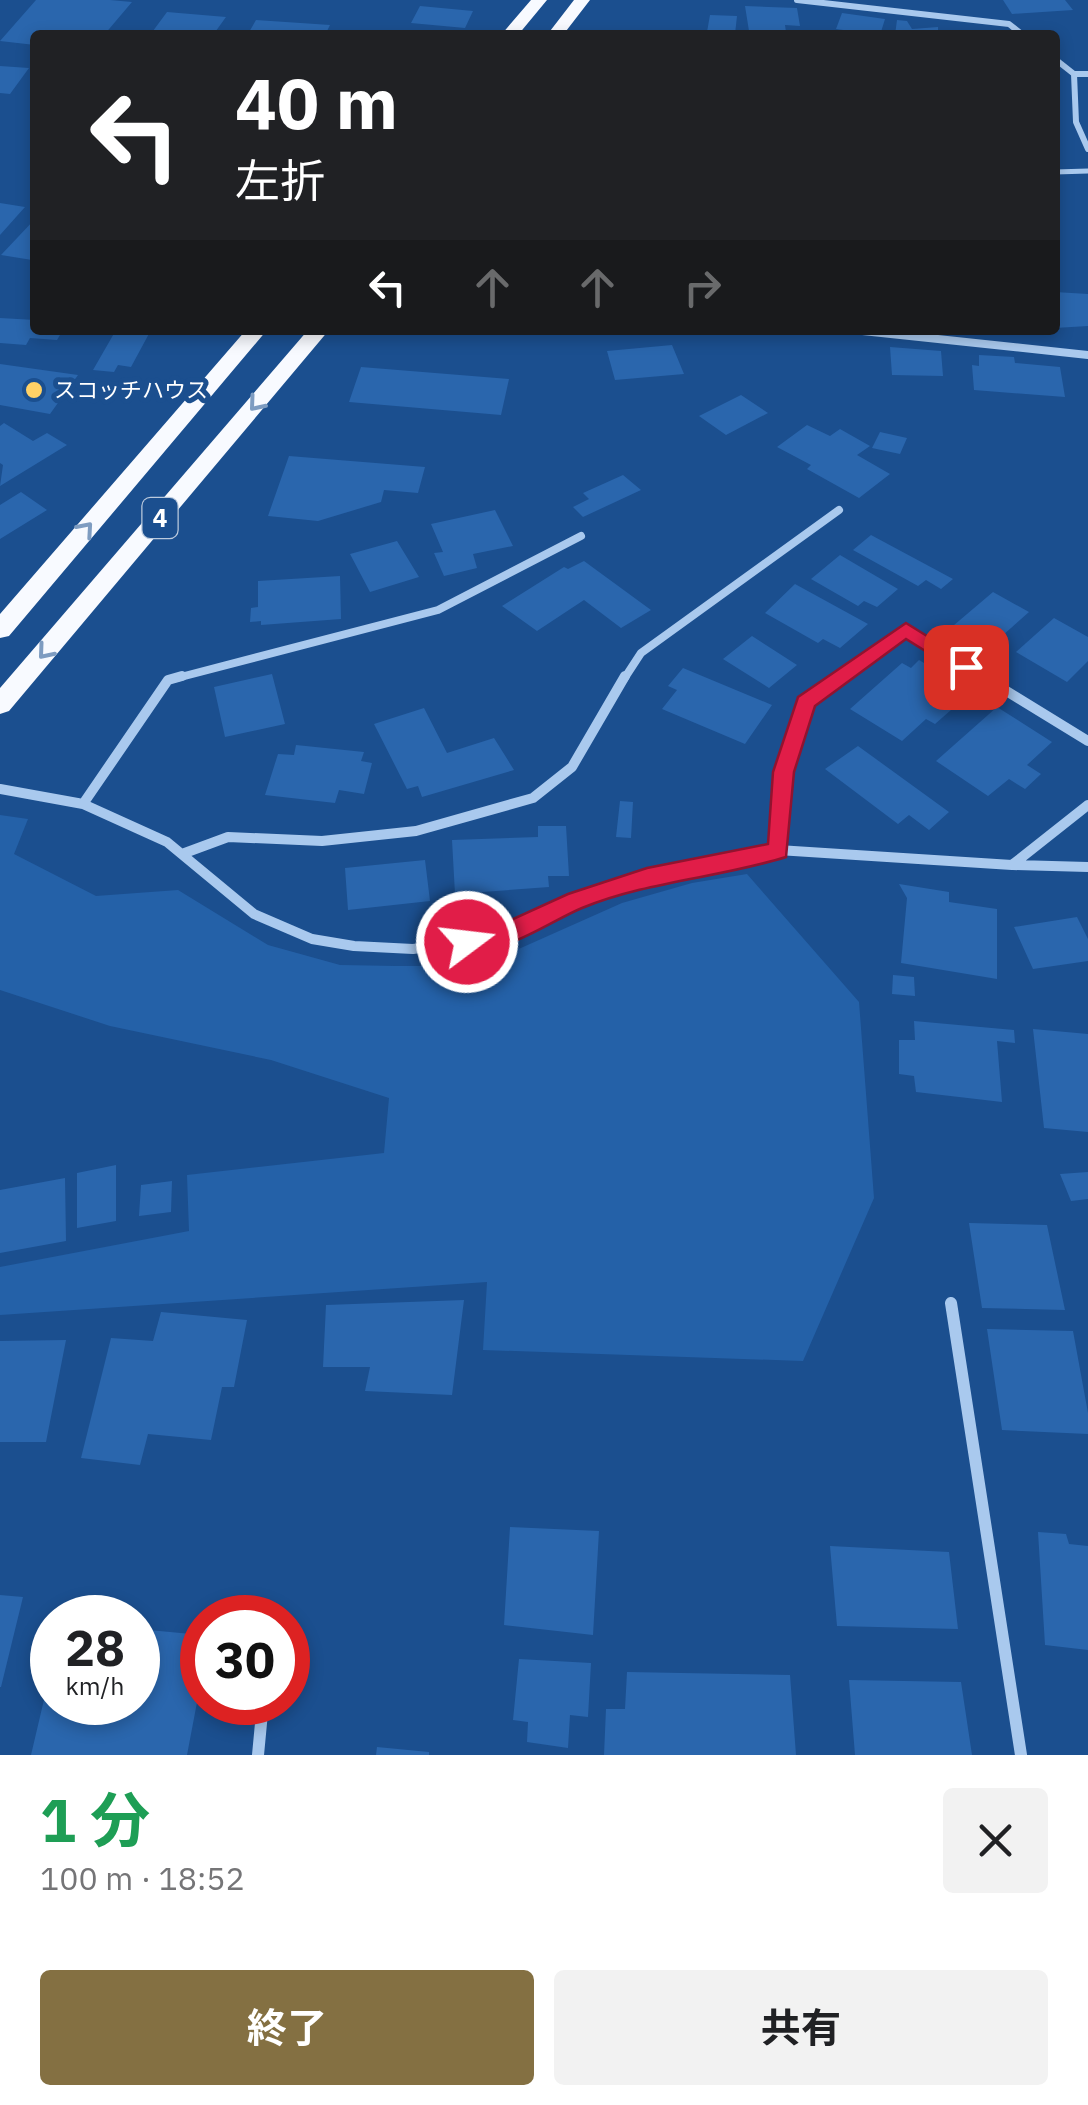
<!DOCTYPE html>
<html lang="ja">
<meta charset="utf-8">
<style>
:root{--surface:#fff;--page:#f2f2f2;--text:#202124;--muted:#757577;--accent:#847042}
body{margin:0;font-family:"IBM Plex Sans","Noto Sans JP",sans-serif;background:var(--page);color:var(--text);height:100vh;display:flex;flex-direction:column;font-size:38px;white-space:nowrap}
*{box-sizing:border-box;margin:0}
p{font-size:32px;color:var(--muted)}
.icon{flex:none;width:55px;height:55px;fill:none;stroke:currentColor;stroke-width:2;stroke-linecap:round;stroke-linejoin:round}
.map{position:relative;height:1755px;overflow:hidden}
.panel{display:flex;flex-direction:column;background:var(--surface);flex:1}
.panel>*{flex:none}
.guide{position:absolute;left:30px;top:30px;width:1030px;height:305px;border-radius:10px;box-shadow:0 5px 15px #0003;background:#202124;color:#fff;overflow:hidden}
.speed{position:absolute;left:30px;top:1595px;display:flex;gap:20px;font-size:50px;font-weight:700;text-align:center}
.speed>*{display:grid;place-content:center;width:130px;height:130px;border-radius:50%;background:var(--surface);box-shadow:0 5px 15px #0003;line-height:1}
.speed small{font-size:25px;font-weight:400}
.speed .limit{border:15px solid #d22;background:#fff;color:#111}
.pin{position:absolute;display:grid;place-items:center;width:85px;height:85px;color:#fff;margin:-42px;border-radius:20px;box-shadow:0 5px 15px #0006}
.me{position:absolute;width:110px;margin:-55px;rotate:75deg;stroke-linejoin:round;filter:drop-shadow(0 0 8px #0008)}
.turn{display:flex;align-items:center;gap:35px;height:210px;padding:0 40px;font-size:45px}
.turn .icon{width:130px;height:130px;stroke-width:2.5}
.turn b{display:block;font-size:70px;line-height:85px}
.lanes{display:flex;align-items:center;height:95px;padding:0 40px;background:#0003;justify-content:center;gap:50px;direction:ltr}
.lanes .off{opacity:.35}
.round{display:grid;place-items:center;flex:none;width:105px;height:105px;border-radius:10px;background:var(--page)}
.headline{display:flex;align-items:center;justify-content:space-between;height:170px;padding:0 40px}
h1{font-size:60px;font-weight:700;line-height:75px;color:#1e9e55}
.cta{display:flex;gap:20px;margin-top:auto;padding:20px 40px}
.cta a{flex:1;height:115px;border-radius:10px;background:var(--accent);color:#fff;font-size:40px;font-weight:700;line-height:115px;text-align:center}
.cta a+a{background:var(--page);color:var(--text)}
.map>svg:first-child{display:block}
.green{fill:#2461a8}
.building{fill:#2a66ad}
.lines{fill:none;stroke-linecap:round;stroke-linejoin:round}
.service-far1{stroke:#a9c9ee;stroke-width:5}
.service{stroke:#a9c9ee;stroke-width:6}
.minor-far3{stroke:#a9c9ee;stroke-width:6}
.minor-far2{stroke:#a9c9ee;stroke-width:8}
.minor-far1{stroke:#a9c9ee;stroke-width:10}
.minor{stroke:#a9c9ee;stroke-width:12}
.trunk{fill:#f8faff;fill-rule:evenodd}
.oneway{stroke:#7e9cc1}
.route{fill:#e11d48;stroke:#92132f;stroke-width:2.5}
.poi-dot{fill:#ffd166;stroke:#1b4f8f;stroke-width:4}
.labels{text-anchor:middle;stroke-width:10;stroke-linejoin:round;paint-order:stroke}
.far-poi-label{font-size:22px;fill:#fff;stroke:#1b4f8f;text-anchor:start}
.shield{fill:#1b4f8f;stroke:#bbcadd;stroke-width:2.5}
.shield-label{font-size:25px;font-weight:bold;fill:#fff}
</style>
<div class="map">
<svg width="1088" height="1755" viewBox="0 0 1088 1755">
<rect width="100%" height="100%" fill="#1b4f8f"/>
<!-- green -->
<path class="green" d="M0,815l28,4 -14,35 82,42 82,-6 90,55 72,20 56,1h55l54,-11 117,-52 70,-20 55,-9 112,128 15,196 -71,163 -320,-11 4,-68 -487,33v-48l189,-36 -2,-56 197,-22 5,-55 -118,-38 -161,-34 -110,-36z"/>
<!-- building -->
<path class="building" d="M36,0h74l22,2 -28,33h-69v10l-35,-4z
M1003,0h62l8,10 -61,4z
M420,6l53,5 -8,17 -54,-5z
M745,6l52,2 3,18 -15,-1 1,7 -37,-1z
M167,12l59,5 -13,18h-63z
M842,13l43,6 -5,16 -44,-6z
M710,15l27,1 -2,18 -28,-2z
M256,20l74,5 -5,10 -77,-1z
M897,20l10,1 5,8 26,-2v4l10,4h-53z
M0,66l29,2 -19,26 -10,-1z
M0,203l25,4 -25,28z
M35,219v38l-3,3 -31,-5z
M1055,292l33,2v32l-33,2z
M0,318l35,2v10h28l-6,10 -27,-2 -4,7 -26,-2z
M116,330h35l-20,37 -13,-2 -4,7 -21,-2z
M672,345l12,29 -69,6 -8,-29z
M890,347l51,4 2,25 -51,-1z
M979,355l35,2 1,6 45,4 5,30 -91,-7 -2,-25 7,1z
M0,364l78,11 -28,39 -50,-9z
M361,367l148,12 -8,36 -152,-13z
M741,395l27,18 -42,22 -27,-19z
M4,423l29,18 14,-8 20,12 -67,41 3,-21 -3,-2v-37z
M807,425l23,11 10,-7 30,17 -13,9 33,19 -31,24 -52,-29 4,-4 -34,-18z
M880,432l27,6 -7,16 -28,-6z
M289,456l136,11 -7,26 -34,-3 -3,12 -63,19 -50,-5z
M623,475l18,15 -58,27 -10,-10 16,-8 -6,-6z
M21,492l26,18 -47,29v-34z
M495,510l18,36 -40,8 4,14 -33,8 -10,-23 9,-1 -12,-28z
M871,535l82,44 -12,10 -15,-9 -8,6 -65,-36z
M397,541l22,36 -49,15 -20,-38z
M840,555l58,34 -21,18 -13,-6 -6,5 -47,-27z
M584,561l67,49 -30,18 -37,-28 -47,31 -35,-25 62,-39 4,2z
M340,576l1,43 -80,6v-4l-11,1 1,-14 7,-1v-26z
M795,584l73,40 -28,24 -17,-9 -5,4 -53,-30z
M993,592l36,20 -46,41 -36,-22z
M1054,618l34,19v24l-21,21 -51,-30z
M752,636l45,29 -28,23 -46,-29z
M919,660l35,21 -20,18 17,11 -16,14 -9,-5 -24,22 -52,-32 52,-46 9,5z
M683,668l89,37 -27,39 -83,-35 15,-19 -9,-4z
M272,674l13,50 -60,13 -11,-50z
M997,707l55,35 -25,23 14,9 -16,15 -16,-10 -21,17 -52,-35z
M424,708l23,45 47,-15 20,32 -92,27 -4,-11 -11,3 -33,-65z
M296,745l68,7 -3,9 11,2 -8,31 -25,-4 -4,13 -70,-8 13,-41 16,1z
M858,746l91,66 -20,18 -20,-15 -11,9 -73,-55z
M620,801l13,1 -2,36 -15,-1z
M538,826h28l3,50h-21l1,11 -94,7 -3,-54 86,-3z
M425,860l5,41 -82,9 -3,-42z
M899,884l50,8v10l48,7v70l-96,-16 6,-65z
M1077,917l11,22v22l-55,8 -19,-42z
M893,975l21,2 1,19 -23,-2z
M914,1021l100,9 1,13 -18,-2 5,61 -86,-10 -2,-16 -15,-2v-34h16z
M1033,1029l55,5v98l-44,-4z
M116,1165v56l-39,7v-55z
M1088,1172v27l-17,2 -11,-27z
M65,1178l1,63 -66,12v-63z
M172,1181l-1,31 -32,4 2,-31z
M969,1223l78,2 18,85 -83,-2z
M464,1300l-12,95 -87,-4 5,-24h-47l3,-62z
M161,1312l86,8 -13,67h-12l-11,53 -63,-6 -8,31 -59,-7 30,-120 42,3z
M987,1329l86,2 15,82v21l-86,-4z
M66,1340l-20,102h-46v-101z
M510,1527l89,4 -6,104 -89,-10z
M1038,1532l28,2 3,10 19,2v104l-43,-5z
M830,1546l119,6 9,77 -121,-3z
M0,1595l23,2 -22,90h-1z
M138,1629l64,6v41l-15,79h-156l20,-85 1,32h86z
M519,1659l72,4 -3,54 -18,-2 -2,33 -41,-6 1,-20 -15,-2z
M627,1672l163,3 6,80h-192l2,-46h19z
M849,1680l112,2 11,73h-117z
M377,1747l52,5v3h-53z"/>
<g class="lines">
<!-- service-far1 -->
<path class="service-far1" d="M1055,172l33,-1"/>
<!-- service -->
<path class="service" d="M697,332l14,-2"/>
<!-- minor-far3 -->
<path class="minor-far3" d="M797,0l212,24 14,11
M1055,59l19,15h14
M1074,74l2,48 12,27"/>
<!-- minor-far2 -->
<path class="minor-far2" d="M853,330l235,25
M173,679l265,-69 143,-74
M624,679l17,-26 198,-143
M838,679l68,-49 80,49"/>
<!-- minor-far1 -->
<path class="minor-far1" d="M982,676l106,65
M0,789l83,15 84,38 87,72 58,25 42,7 59,3 81,-11 82,-38 71,-23 131,-27 234,15 76,-60
M83,804l85,-124 14,-4
M778,850l5,-78 22,-70 36,-26
M182,854l46,-17 94,4 94,-10 117,-33 39,-31 53,-91
M1013,865l75,2"/>
<!-- minor -->
<path class="minor" d="M951,1303l70,452
M272,1609v9
M258,1755l5,-53"/>
<!-- trunk -->
<path class="trunk" d="M531,0h16l-29,35h-17z
M574,0h16l-27,35h-16z
M246,330h21l-258,306 -9,2v-24z
M308,330h21l-320,381 -9,3v-26z"/>
</g>
<!-- one-way arrows -->
<defs><path id="oneway-chevron" d="M-2-3.5L2.5 0L-2 3.5" fill="none" stroke-width="1.6" stroke-linecap="round" stroke-linejoin="round" transform="scale(2.5)"/></defs>
<g class="oneway">
<use href="#oneway-chevron" transform="translate(256 404) rotate(130)"/>
<use href="#oneway-chevron" transform="translate(86 529) rotate(-49)"/>
<use href="#oneway-chevron" transform="translate(45 652) rotate(130)"/>
</g>
<!-- route -->
<path class="route" d="M906,623l71,44 -3,5h-15l-53,-33 -91,67 -21,66 -8,85c-67,21 -138,24 -204,51 -34,14 -85,53 -123,40l-3,-6 3,-7 32,-6 77,-35 79,-26 121,-24 5,-72 25,-75z"/>
<!-- markers -->
<circle class="poi-dot" cx="34" cy="390" r="10"/>
<g class="labels">
<!-- far-poi labels -->
<g class="far-poi-label">
<text x="54" y="398">スコッチハウス</text>
</g>
<!-- shield labels -->
<rect class="shield" x="142.5" y="498" width="35" height="40" rx="8"/>
<g class="shield-label">
<text x="160" y="527">4</text>
</g>
</g>
</svg>
<div class="speed"><div>28<small>km/h</small></div><div class="limit">30</div></div>
<div class="pin" style="left:966px;top:667px;background:#d93025"><svg class="icon" aria-label="arrive" viewBox="0 0 24 24"><path d="M6 21V4h12l-3 4 3 4H6"/></svg></div>
<svg class="me" style="left:467px;top:942px" viewBox="-20 -20 40 40"><circle r="17" fill="#e11d48" stroke="#fff" stroke-width="3"/><path d="M0-11L8 9 0 5-8 9z" fill="#fff"/></svg>
<div class="guide">
<div class="turn"><svg class="icon" aria-label="left" viewBox="0 0 24 24"><path d="M17 20v-9H6M10 6l-5 5 5 5"/></svg><div><b>40 m</b>左折</div></div>
<div class="lanes"><svg class="icon" aria-label="left" viewBox="0 0 24 24"><path d="M17 20v-9H6M10 6l-5 5 5 5"/></svg><svg class="icon off" aria-label="ahead" viewBox="0 0 24 24"><path d="M12 20V5M6 11l6-6 6 6"/></svg><svg class="icon off" aria-label="ahead" viewBox="0 0 24 24"><path d="M12 20V5M6 11l6-6 6 6"/></svg><svg class="icon off" aria-label="right" viewBox="0 0 24 24"><path d="M7 20v-9h11M14 6l5 5-5 5"/></svg></div>
</div>
</div>
<section class="panel">
<div class="headline"><div><h1>1 分</h1><p>100 m · 18:52</p></div><a class="round"><svg class="icon" aria-label="close" viewBox="0 0 24 24"><path d="M6 6l12 12M18 6L6 18"/></svg></a></div>
<div class="cta"><a>終了</a><a>共有</a></div>
</section>
